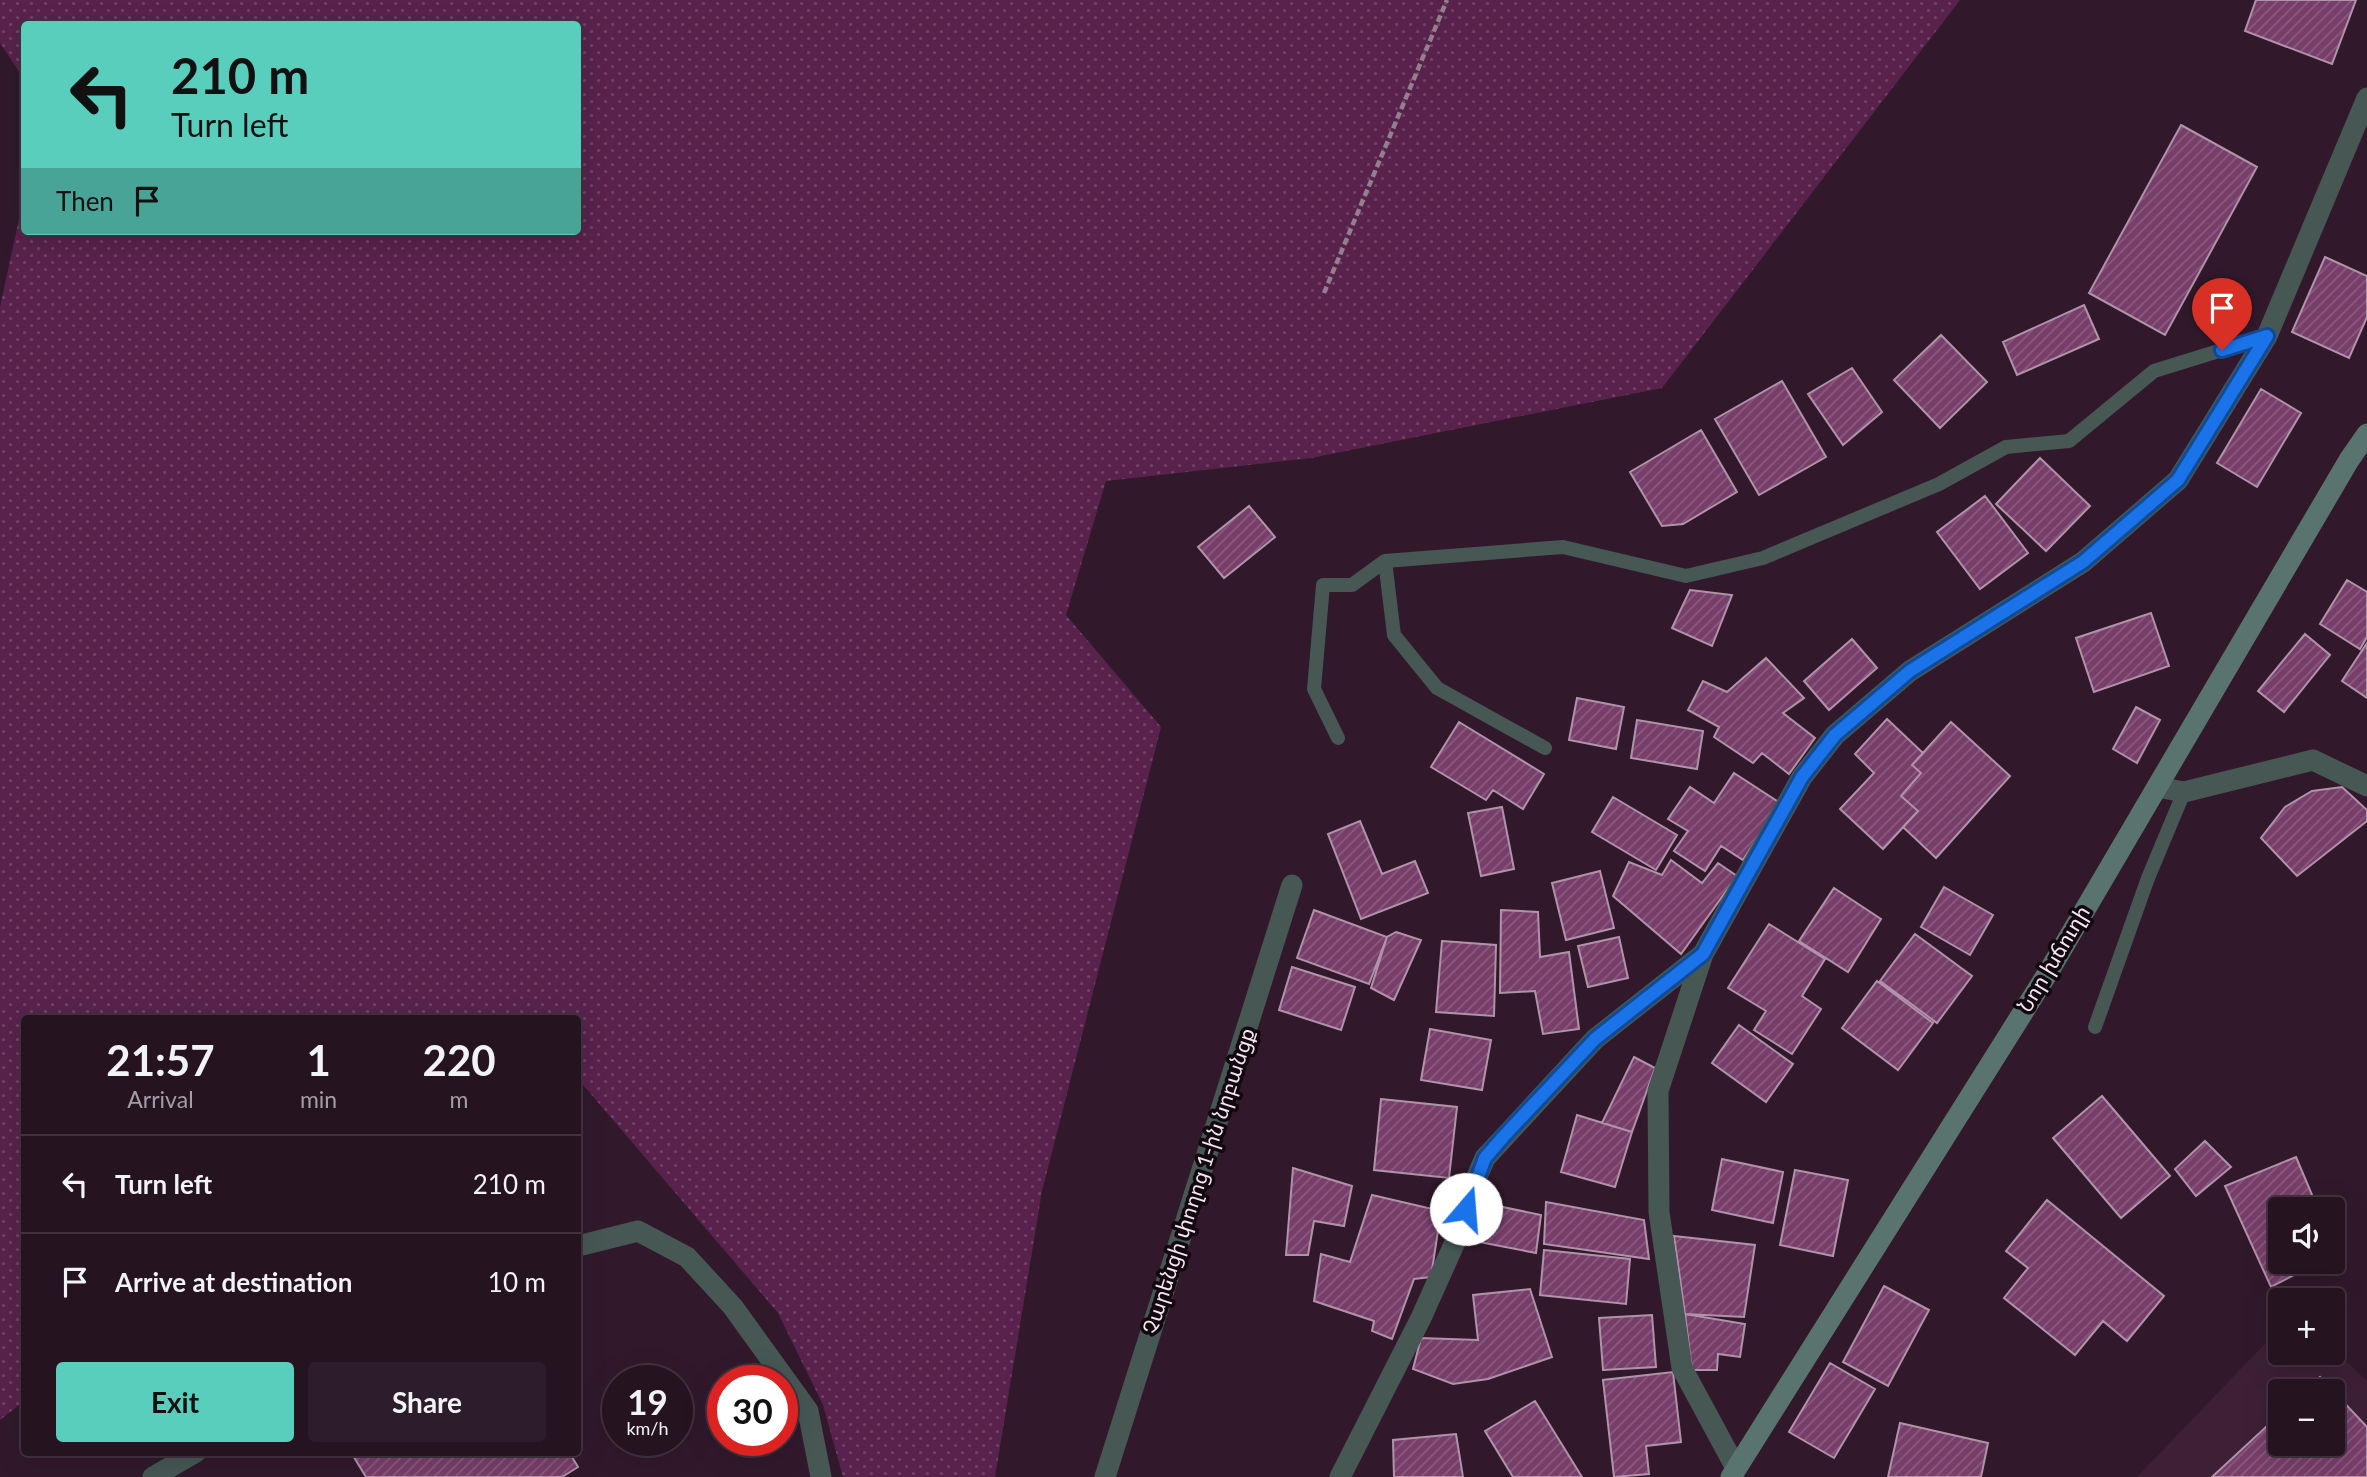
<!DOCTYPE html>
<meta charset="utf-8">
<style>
:root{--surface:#251320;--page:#2d1c29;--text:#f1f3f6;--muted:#a39ea5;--line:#42323e;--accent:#5acebd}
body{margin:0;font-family:Lato,"Noto Sans Armenian",sans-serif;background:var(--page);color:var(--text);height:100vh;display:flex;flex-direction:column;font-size:26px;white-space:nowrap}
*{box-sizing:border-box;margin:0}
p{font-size:23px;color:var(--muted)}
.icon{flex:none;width:38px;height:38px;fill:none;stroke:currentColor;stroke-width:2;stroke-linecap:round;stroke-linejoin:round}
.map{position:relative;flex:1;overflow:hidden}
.details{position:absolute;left:21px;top:1015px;width:560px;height:441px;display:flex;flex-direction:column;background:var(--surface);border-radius:7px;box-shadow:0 7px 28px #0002,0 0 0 2px var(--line)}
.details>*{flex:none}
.hud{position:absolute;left:21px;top:21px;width:560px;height:214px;border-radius:7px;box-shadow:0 7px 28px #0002,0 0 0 2px var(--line);background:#5acebd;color:#111;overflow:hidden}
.buttons{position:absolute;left:2268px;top:1197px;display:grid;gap:14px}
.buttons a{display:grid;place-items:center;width:77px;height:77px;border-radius:7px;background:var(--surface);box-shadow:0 7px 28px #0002,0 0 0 2px var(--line);font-size:35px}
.speed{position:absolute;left:602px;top:1365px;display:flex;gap:14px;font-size:35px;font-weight:700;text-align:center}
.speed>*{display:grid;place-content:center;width:91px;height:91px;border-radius:50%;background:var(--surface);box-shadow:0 7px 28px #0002,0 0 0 2px var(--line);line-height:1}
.speed small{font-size:18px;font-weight:400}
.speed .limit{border:10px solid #d22;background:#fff;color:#111}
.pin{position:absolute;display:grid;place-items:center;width:60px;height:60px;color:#fff;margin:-72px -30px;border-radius:50% 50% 50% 0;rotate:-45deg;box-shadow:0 0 7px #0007}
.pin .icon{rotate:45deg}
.me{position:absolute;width:77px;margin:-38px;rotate:18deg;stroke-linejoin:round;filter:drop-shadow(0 0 5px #0008)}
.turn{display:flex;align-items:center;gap:24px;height:147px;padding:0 35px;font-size:32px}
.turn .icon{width:91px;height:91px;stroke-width:2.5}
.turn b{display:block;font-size:49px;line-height:60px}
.then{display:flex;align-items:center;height:66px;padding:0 35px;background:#0003;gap:14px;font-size:26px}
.eta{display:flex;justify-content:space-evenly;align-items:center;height:119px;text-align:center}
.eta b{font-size:42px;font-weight:700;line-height:49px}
.button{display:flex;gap:14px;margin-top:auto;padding:14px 35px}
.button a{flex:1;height:80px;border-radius:7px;background:var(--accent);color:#111;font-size:28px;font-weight:700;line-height:80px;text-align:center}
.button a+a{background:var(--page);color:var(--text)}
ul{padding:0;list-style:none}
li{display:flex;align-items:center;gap:21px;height:98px;padding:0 35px;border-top:2px solid var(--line)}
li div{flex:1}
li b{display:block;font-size:26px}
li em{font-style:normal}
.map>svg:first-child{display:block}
.built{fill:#3d2036;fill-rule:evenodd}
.grass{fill:url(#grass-dots)}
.building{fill:url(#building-hatch);stroke:#b193a9;stroke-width:2}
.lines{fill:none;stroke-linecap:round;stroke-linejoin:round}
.path{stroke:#937f8d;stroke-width:4.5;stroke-dasharray:7 3.5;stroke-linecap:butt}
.service{stroke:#465754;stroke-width:14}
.minor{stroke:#465754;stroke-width:21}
.tertiary{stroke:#465754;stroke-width:21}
.secondary{stroke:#59746f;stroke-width:21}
.route-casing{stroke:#114b97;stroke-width:18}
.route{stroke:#1a73e8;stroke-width:12}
.labels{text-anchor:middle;stroke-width:7;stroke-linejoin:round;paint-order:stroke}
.street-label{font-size:21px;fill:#f6e6f1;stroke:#120810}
</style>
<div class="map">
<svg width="2367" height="1477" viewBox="0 0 2367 1477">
<defs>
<pattern id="grass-dots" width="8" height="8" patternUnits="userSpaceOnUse" patternTransform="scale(1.75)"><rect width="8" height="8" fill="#58224c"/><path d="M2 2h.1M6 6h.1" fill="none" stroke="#714266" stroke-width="1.8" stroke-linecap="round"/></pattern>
<pattern id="building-hatch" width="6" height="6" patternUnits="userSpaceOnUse" patternTransform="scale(1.75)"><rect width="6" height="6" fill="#773e6a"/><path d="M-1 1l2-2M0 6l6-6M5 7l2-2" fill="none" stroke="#8b5a80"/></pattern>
</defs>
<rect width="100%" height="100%" fill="#31192b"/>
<!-- built -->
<path class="built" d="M2280,1328v25h53v-4l34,32v96h-230zM2280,1391h53v53h-53z"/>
<!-- grass -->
<path class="grass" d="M0,0h1960l-298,388 -351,70 -205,23 -40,134 95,112 -119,464 -47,286h-152l-20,-72 -45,-92 -200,-234v-61h-53l-5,-5 -8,5h-488v383l-24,19v-1113l24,-111v35h554v-207h-554v55l-24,-36z"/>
<!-- building -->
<path class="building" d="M2256,0h100l-24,64 -87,-33z
M2181,125l76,42 -92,168 -76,-42z
M2325,257l42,19v41l-18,41 -57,-26z
M2084,305l15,34 -82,36 -14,-33z
M1941,335l46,47 -47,46 -46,-48z
M1852,368l30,44 -39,33 -35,-51z
M1782,381l44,76 -67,38 -44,-76z
M2261,389l40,24 -44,74 -40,-24z
M1701,430l36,62 -54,32 -21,2 -32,-54z
M2040,458l50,48 -44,45 -50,-47z
M1985,496l43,57 -48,36 -43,-57z
M1249,506l26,31 -51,41 -26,-31z
M2347,580l20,12v45l-7,12 -40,-25z
M1690,590l42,5 -20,51 -40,-18z
M2151,613l18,53 -75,26 -18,-54z
M2305,634l25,21 -46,57 -26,-21z
M1852,639l25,29 -48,42 -25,-29z
M2367,643v55l-25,-17z
M1766,658l38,40 -21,15 32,25 -26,36 -27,-21 -9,10 -39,-26 5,-10 -31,-17 15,-29 24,11z
M1577,698l47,9 -8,42 -47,-9z
M2136,707l24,13 -23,43 -24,-14z
M1887,719l36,34 -11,12 9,8 -20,23 17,15 -35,38 -43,-40 34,-36 -19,-19z
M1637,720l66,11 -6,38 -66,-11z
M1459,722l85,52 -21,35 -30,-19 -7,10 -55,-33z
M1951,722l59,54 -74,82 -33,-31 15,-16 -17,-15 20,-23 -9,-8z
M1734,773l46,30 -37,57 -22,-14 -16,25 -31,-20 14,-20 -20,-12 22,-32 24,16z
M2342,787l25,23v11l-70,55 -36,-38 24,-31 27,-16z
M1613,797l64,38 -21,35 -64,-38z
M1502,807l12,62 -33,7 -13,-63z
M1360,821l22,53 33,-13 13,32 -67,26 -33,-85z
M1671,860l31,23 16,-20 19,13 -56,78 -68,-58 16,-34 33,13z
M1600,871l14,57 -48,12 -14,-57z
M1944,887l49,28 -23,40 -49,-28z
M1834,888l47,31 -33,53 -49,-31z
M1314,910l73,27 -18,47 -72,-26z
M1501,910l37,2 2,45 29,-5 10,77 -36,5 -8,-43 -35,2z
M1769,924l56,35 -23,37 19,13 -29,45 -38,-24 12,-19 -38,-23z
M1396,932l25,8 -27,60 -23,-12 16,-51z
M1915,934l57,42 -35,47 -57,-42z
M1619,937l9,41 -40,9 -10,-41z
M1442,941l54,4 -2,71 -58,-4z
M1292,967l63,20 -14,43 -62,-20z
M1877,981l56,42 -35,47 -56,-42z
M1739,1025l54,39 -27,38 -54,-39z
M1430,1029l61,11 -9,50 -61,-10z
M1634,1057l21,11 -23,64 -30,-9z
M2102,1096l68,80 -49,42 -68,-80z
M1381,1099l76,8 -8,71 -75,-8z
M1577,1115l55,17 -17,55 -54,-15z
M2205,1141l26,26 -35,29 -21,-27z
M2296,1157l22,52h-38v53h39l-48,25 -46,-101z
M1722,1159l61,13 -10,51 -61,-13z
M1293,1168l59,18 -8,40 -30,-5 -6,34h-22z
M1795,1170l53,10 -15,76 -53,-11z
M1372,1195l69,16 -10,66 -17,2 -22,60 -20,-8 2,-10 -60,-20 7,-47 29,8z
M2047,1200l117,96 -37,45 -24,-20 -28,34 -71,-57 24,-30 -22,-17z
M1479,1202l62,13 -5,38 -67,-13z
M1546,1202l98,18 5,39 -105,-15z
M1674,1236l81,9 -11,72 -59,-3z
M1544,1250l86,9 -4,45 -86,-9z
M1884,1286l45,24 -41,76 -45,-24z
M1530,1289l22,68 -64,22 -35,5 -40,-15 8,-31 57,2 -5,-45z
M1685,1314l60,10 -5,33 -22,-3 -1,16h-25z
M1652,1315l4,52 -53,3 -4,-52z
M1830,1363l45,26 -41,69 -45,-26z
M1673,1372l8,70 -35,4 3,28 -35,3 -11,-97z
M2320,1377l47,50v50h-155l68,-63v30h53v-53h-28z
M1535,1401l47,76h-69l-28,-46z
M1900,1423l88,20 -7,34h-93z
M1456,1434l7,43h-69l-1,-37z
M569,1452l9,15 -16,10h-196l-14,-23z"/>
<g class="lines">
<!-- path -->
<path class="path" d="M1324,293l123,-293"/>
<!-- service -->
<path class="service" d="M1385,561l9,74 43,53 108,60
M1338,738l-24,-49 9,-104h29l33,-24 178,-14 123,29 77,-18 176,-74 67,-37 63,-6 85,-70 113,-35
M2095,1027l53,-149 36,-86"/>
<!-- minor -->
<path class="minor" d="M2157,787l27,5 129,-32 54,26
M1703,954l-45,137 1,121 23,156 54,100
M1105,1477l187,-592
M1340,1477l81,-159 39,-87 12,-43 13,-30 110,-119 108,-85 99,-177 33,-42 75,-64 173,-109 95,-82 89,-144 100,-238"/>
<!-- tertiary -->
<path class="tertiary" d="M578,1246l60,-15 49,26 46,50 75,104 13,66
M153,1477l43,-25"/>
<!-- secondary -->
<path class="secondary" d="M1731,1477l318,-506 300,-511 18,-26"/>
</g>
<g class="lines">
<!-- route casing -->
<g class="route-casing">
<path id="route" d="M1466,1209l19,-51 19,-22 91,-97 108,-85 99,-177 33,-42 75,-64 173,-109 95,-82 89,-144 -45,14"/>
</g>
<!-- route -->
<use href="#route" class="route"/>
</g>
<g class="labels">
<!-- street labels -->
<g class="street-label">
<text transform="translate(2054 959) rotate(-59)" y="7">Նոր խճուղի</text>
<text transform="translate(1199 1181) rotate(-72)" y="7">Չարենցի փողոց 1-ին նրբանցք</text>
</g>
</g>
</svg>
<div class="buttons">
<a><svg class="icon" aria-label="sound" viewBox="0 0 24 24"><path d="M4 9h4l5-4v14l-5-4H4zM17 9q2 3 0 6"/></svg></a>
<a>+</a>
<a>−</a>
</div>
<div class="speed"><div>19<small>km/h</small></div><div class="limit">30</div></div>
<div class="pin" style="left:2222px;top:350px;background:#d93025"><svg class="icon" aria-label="arrive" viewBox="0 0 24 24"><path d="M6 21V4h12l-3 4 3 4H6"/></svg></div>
<svg class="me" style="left:1466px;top:1209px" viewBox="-20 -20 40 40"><circle r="19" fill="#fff"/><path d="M0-13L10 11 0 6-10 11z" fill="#1a73e8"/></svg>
<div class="hud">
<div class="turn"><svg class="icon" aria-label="left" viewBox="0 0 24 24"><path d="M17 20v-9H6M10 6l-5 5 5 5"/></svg><div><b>210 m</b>Turn left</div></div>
<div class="then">Then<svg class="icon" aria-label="arrive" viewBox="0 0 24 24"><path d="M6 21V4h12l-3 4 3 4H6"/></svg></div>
</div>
<section class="details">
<div class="eta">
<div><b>21:57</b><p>Arrival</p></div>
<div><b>1</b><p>min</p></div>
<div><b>220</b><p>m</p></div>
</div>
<ul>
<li><svg class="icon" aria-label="left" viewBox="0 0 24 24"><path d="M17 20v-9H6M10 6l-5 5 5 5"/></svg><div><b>Turn left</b></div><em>210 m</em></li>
<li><svg class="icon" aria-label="arrive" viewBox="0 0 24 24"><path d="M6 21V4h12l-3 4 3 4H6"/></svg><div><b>Arrive at destination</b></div><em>10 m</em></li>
</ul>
<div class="button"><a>Exit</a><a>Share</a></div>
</section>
</div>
